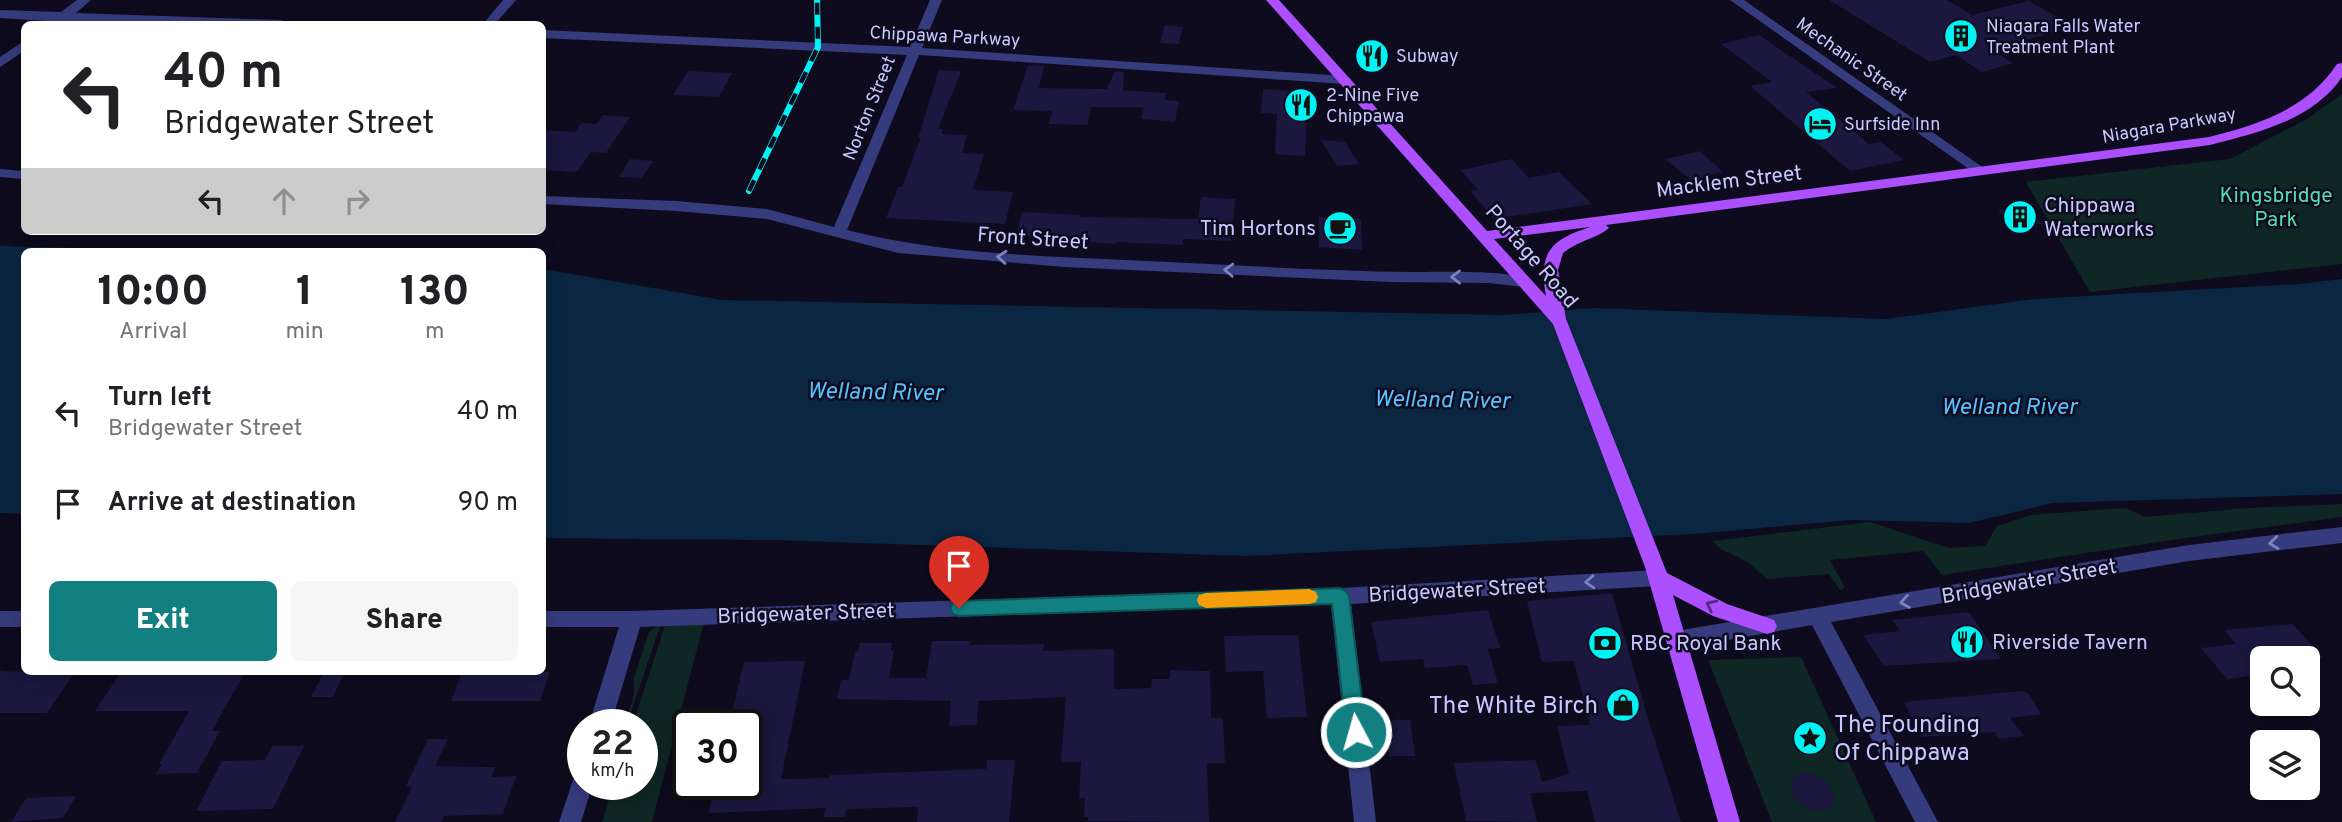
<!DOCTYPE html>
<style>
:root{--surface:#fff;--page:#f6f6f6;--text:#202124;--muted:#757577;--accent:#127f81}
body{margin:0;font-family:Overpass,sans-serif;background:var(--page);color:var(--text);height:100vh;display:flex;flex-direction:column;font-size:26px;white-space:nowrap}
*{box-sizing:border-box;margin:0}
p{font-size:23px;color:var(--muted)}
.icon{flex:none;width:38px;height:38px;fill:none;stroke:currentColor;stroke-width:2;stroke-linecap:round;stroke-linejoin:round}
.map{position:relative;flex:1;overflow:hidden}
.panel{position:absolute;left:21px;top:248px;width:525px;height:427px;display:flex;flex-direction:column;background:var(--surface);border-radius:10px;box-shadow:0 4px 18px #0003}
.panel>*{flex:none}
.banner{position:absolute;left:21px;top:21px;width:525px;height:214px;border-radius:10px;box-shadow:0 4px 18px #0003;background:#fff;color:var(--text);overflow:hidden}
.buttons{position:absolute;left:2250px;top:646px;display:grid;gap:14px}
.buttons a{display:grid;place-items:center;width:70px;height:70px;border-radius:10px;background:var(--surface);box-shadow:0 4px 18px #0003;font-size:35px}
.speed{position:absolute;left:567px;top:709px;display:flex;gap:14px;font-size:35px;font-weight:700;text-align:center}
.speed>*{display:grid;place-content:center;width:91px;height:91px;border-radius:50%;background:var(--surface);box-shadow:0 4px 18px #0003;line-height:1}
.speed small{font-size:18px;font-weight:400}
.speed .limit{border:4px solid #111;border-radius:10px;background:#fff;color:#111}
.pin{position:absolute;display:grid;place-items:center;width:60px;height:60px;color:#fff;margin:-72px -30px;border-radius:50% 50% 50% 0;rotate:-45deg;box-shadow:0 0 7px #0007}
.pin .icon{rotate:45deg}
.me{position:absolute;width:77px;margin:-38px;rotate:354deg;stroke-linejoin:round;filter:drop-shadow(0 0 5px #0008)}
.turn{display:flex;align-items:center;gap:24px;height:147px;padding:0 28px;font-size:32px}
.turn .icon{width:91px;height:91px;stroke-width:2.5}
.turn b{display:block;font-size:49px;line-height:60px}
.lanes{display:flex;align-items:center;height:66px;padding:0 28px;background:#0003;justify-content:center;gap:35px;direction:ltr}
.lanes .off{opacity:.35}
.eta{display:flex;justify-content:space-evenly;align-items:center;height:119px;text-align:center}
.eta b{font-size:42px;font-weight:800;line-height:49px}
.primary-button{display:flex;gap:14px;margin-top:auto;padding:14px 28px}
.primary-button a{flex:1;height:80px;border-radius:10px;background:var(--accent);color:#fff;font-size:28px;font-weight:800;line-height:80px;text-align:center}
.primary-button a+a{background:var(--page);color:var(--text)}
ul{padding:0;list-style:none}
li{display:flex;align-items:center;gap:21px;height:91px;padding:0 28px}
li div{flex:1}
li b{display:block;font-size:26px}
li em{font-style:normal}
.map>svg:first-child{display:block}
.green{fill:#0f2724}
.water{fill:#0b2641}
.building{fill:#1b173e}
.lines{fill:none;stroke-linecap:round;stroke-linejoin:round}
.minor{fill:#363b7d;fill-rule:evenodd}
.major{fill:#ab4fff;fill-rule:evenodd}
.rail-casing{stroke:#00f3f2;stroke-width:6}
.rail{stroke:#0d0b1d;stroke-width:4.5;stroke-dasharray:12;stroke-linecap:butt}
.oneway{stroke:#7f82be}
.oneway2{stroke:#542a83}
.route{fill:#127f81;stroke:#0c5354;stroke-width:2}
.slow{fill:#f59e0b}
.labels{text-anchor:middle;stroke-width:5;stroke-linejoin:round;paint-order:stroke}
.far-poi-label{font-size:18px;fill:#c8c8ff;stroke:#0d0b1d;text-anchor:start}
.far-street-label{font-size:18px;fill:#c8c8ff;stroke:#0d0b1d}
.street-label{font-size:21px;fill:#c8c8ff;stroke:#0d0b1d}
.park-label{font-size:21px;fill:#54deae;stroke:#0d0b1d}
.poi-label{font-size:21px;fill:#c8c8ff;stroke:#0d0b1d;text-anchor:start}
.water-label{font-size:23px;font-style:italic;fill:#56c2ff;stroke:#0d0b1d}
.near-poi-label{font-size:24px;fill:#c8c8ff;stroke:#0d0b1d;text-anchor:end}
</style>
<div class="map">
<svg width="2342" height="822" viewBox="0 0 2342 822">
<rect width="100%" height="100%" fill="#0d0b1d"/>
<!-- green -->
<path class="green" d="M2342,94v170l-252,28 -64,-110 204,-23 77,-40z
M2342,504v13l-164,22 -236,36 -19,-24 -93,9 15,28 -5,2 -11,-16 -62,5 -19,-17 -29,-14 -6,-7 157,-19 79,26 36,-2 12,-20 34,-11 65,-5 30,-2 20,9 102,-9z
M666,622h38l-52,200h-50l12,-38h28v-60h-9z
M661,623l-34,101h-2l9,-29v-17l15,-46z
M1801,657l75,165h-104l-64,-162z"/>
<!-- water -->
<path class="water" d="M0,246l224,6h-200v262l-24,-1z
M543,269l179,31 782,15 88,-7 294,11 148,-20 264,-15 44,-5v215l-290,9 -83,20 -118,-3 -158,14 -447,22 -474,-16 -229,-2z"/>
<!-- building -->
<path class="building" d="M1829,0h118l25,15 57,-14 46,26 -85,22 23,14 -31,9 -26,-17 -26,7z
M1165,25l18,2 -4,17 -19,-1z
M1759,35l78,53 -31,4 63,52 12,-2 23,18 -54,11 -100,-85 22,-4 -51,-38z
M1028,65l16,1 -5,22 68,1 8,-18 9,1 -1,18 43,3 -1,7 14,1 -4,21 -34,-3 3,-12h-53l-3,18 -39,-1 3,-13 -39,-1z
M939,70l22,1 -23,58h5l-2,5 26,1 -5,18 22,1 -11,36 40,2 -8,32 -119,-6 12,-31h4l18,-48 -2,-1z
M688,71l44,2 -13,24 -46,-2z
M1263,89l45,3 -3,64 -30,-2 2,-40 -16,-1z
M603,115l27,2 -24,36 -15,-1 -14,20 -35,-2v-40l33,2 6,-9 16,1z
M1321,140l24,2 14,22 -22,2z
M1700,151l23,21 -32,8 -26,-21z
M630,159l23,2 -11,17 -23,-1z
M1512,159l17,19 30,-6 33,32 -98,15 -24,-28 8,-1 -17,-20z
M1201,197l34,2 -4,42 -48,-2v6l-67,-3 -1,2 -99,-8 6,-24 58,3v2l118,2z
M2023,207l19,17 -26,4 -18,-18z
M1319,217l42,2 1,31 -43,-3z
M1612,593l36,126 33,103h-86l-8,-31 -57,2 7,29 -71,-1 -12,-58 82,-3 6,22 27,-8 -12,-48 33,-1 -16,-64 -32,1 -15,-61z
M1488,610l12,38 -12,1 10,34 -25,2 -6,-20 -42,3 -2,-9 -43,3 -9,-40z
M1969,612l32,47 -117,7 -21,-31 37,-4 -7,-11z
M2293,624l30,34h-60v16l-36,5 -26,-31 35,-4 -12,-14z
M1298,635l9,82 -40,1 -4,-47 -37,1 -2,-36z
M932,641h39l-1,4 74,-1 -1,7 71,-2v40l37,-1 1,-9h18v-9l40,1 1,47h12l2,45h-18l2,59 -121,-1v-4h-4l1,-19h-6l2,-36h-20l5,-65 -88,4 -1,24 -28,1 2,-25 -114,-2 4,-19h8l6,-28h3l2,-9h32l-1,8h3l-5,27h37z
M805,661l-24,118 48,-1 1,-3 156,-6 1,-9h28l-6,62h-92l1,-15 -72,2 -1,8h-21l2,-9 -118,5 7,-29h32v-60h-18l15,-62z
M0,671l24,1h51l-28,41h-47z
M121,672h124l-33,59h8l-23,42 -41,1 6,-10h-3l30,-53h-94z
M324,672h21l-12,25h-22z
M462,672h88l-10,29h-89z
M2022,691l6,2 13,21 -31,4 14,18 -25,3 -4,-7 -73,5 -18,-35z
M1385,720h25l5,36h-26z
M428,739h20l-13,27 60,1 -3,10 24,-1 -13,38 -59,2 -3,6h-46l17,-35 -6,-1z
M272,746h32l-31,63 -77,2 26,-50 43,-1z
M1799,773l14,1 14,8 7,12v11l-4,4 -19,1 -14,-9 -5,-7 -1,-13z
M76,796l-13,22 -52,4 15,-24z"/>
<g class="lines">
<!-- minor -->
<path class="minor" d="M77,0h14l-15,13 205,7 6,4 -225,-2 -62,-4v-8l61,2z
M503,0h13l-21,24h-12z
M930,0h12l-20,48 423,28 7,4 -7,4 -426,-29 -72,175c97,25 201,26 300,31 89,4 177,10 265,11 21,0 109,-3 120,10l-8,5 -35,-4 -98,-1 -326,-15 -167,-14 -131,-34 -91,-8 -134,-7v-8l134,5 91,8 67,18 73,-172 -365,-17v-8l368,17z
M1730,0h14l244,171 -7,4 -5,-1z
M24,41v10l-24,16v-10z
M0,169l24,2v8l-24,-2z
M2342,527v16l-153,18 -358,61 107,200h-23l-103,-197 -136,24 -7,-3 -3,-6 3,-6 7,-3 513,-86z
M1658,570l7,2 3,6 -3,6 -7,2 -307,18 25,218h-22l-23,-218 -691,23 -29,97h-22l30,-97h-77v-16h90l708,-23z
M0,611h24v16h-24z
M583,771v13h10l-12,38h-22l16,-48z"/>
<!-- major -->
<path class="major" d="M1266,0h13l208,231 722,-94c51,-13 98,-28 128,-73l5,-1v14c-29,43 -85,56 -132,68l-604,80 3,3c-11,10 -32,13 -46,25l-5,17 8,49 101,254 60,31 47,16 3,6 -3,6 -7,2 -54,-18 -40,-21 67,227h-22l-73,-255 -92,-243zM1590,227c-40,13 -52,26 -44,69l-52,-57z"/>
<!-- rail casing -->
<g class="rail-casing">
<path id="rail" d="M749,191l69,-144 -1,-47"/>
</g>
<!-- rail -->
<use href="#rail" class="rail"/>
</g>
<!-- one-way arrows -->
<defs><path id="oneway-chevron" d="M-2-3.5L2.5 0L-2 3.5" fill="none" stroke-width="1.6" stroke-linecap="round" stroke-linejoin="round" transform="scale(1.75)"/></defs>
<g class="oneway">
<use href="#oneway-chevron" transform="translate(1002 257) rotate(-175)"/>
<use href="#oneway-chevron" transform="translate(1229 270) rotate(-177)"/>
<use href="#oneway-chevron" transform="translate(1456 277) rotate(-180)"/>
<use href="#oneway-chevron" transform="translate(2274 543) rotate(173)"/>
<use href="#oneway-chevron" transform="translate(1590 582) rotate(176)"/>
<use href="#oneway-chevron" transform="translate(1905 602) rotate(170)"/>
</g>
<use class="oneway2" href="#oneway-chevron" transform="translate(1711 605) rotate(-153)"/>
<!-- route -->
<path class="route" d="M1340,588l6,3 3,5 17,136 -3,6 -7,2 -7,-2 -3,-6 -14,-128 -373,12 -6,-2 -3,-6 3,-5 6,-2z"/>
<!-- slow -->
<path class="slow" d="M1309,589l7,3 2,5 -2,5 -7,2 -103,4 -7,-3 -2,-5 2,-5 7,-2z"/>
<!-- icons -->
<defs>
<g id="building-disc" transform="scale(1.75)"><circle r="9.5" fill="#00f3f2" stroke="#0d0b1d"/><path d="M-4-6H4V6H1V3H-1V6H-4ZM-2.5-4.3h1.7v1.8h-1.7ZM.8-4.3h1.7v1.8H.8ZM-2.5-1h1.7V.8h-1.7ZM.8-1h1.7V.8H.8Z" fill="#111"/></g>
<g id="restaurant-disc" transform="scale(1.75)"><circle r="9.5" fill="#00f3f2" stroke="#0d0b1d"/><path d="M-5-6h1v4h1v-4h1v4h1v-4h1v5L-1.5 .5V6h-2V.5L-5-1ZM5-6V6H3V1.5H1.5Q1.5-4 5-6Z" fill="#111"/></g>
<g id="hotel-disc" transform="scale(1.75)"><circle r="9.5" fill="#00f3f2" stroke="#0d0b1d"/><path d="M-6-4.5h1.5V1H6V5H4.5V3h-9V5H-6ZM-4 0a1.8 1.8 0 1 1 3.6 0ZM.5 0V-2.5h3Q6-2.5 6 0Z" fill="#111"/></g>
<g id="cafe-disc" transform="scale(1.75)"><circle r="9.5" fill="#00f3f2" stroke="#0d0b1d"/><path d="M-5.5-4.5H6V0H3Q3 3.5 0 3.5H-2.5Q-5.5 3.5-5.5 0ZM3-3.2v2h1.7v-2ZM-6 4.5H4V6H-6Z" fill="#111"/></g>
<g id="bank-disc" transform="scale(1.75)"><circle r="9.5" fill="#00f3f2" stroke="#0d0b1d"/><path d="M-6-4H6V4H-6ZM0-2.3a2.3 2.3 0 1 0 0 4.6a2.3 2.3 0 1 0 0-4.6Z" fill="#111"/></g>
<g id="shop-disc" transform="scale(1.75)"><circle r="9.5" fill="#00f3f2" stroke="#0d0b1d"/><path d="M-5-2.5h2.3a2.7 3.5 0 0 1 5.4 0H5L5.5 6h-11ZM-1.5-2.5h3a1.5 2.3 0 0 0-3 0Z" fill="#111"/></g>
<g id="sight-disc" transform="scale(1.75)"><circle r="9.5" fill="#00f3f2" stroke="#0d0b1d"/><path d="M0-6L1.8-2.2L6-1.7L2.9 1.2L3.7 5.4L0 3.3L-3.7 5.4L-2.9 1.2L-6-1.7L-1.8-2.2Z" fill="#111"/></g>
</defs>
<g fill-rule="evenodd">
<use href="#building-disc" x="1961" y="36"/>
<use href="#restaurant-disc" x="1372" y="56"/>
<use href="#restaurant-disc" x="1301" y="105"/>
<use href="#hotel-disc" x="1820" y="124"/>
<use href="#building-disc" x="2020" y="217"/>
<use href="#cafe-disc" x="1340" y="228"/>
<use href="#restaurant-disc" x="1967" y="642"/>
<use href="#bank-disc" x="1605" y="643"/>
<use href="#shop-disc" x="1623" y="705"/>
<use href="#sight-disc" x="1810" y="738"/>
</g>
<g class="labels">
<!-- far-poi labels -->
<g class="far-poi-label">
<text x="1986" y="32">Niagara Falls Water<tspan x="1986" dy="21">Treatment Plant</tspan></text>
<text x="1396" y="62">Subway</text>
<text x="1326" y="101">2-Nine Five<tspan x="1326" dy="21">Chippawa</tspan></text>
<text x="1844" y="130">Surfside Inn</text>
</g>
<!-- far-street labels -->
<g class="far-street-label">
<text transform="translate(945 36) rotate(3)" y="6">Chippawa Parkway</text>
<text transform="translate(1852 59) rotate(35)" y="6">Mechanic Street</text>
<text transform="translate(869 108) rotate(-68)" y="6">Norton Street</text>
<text transform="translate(2169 125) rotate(-10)" y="6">Niagara Parkway</text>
</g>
<!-- street labels -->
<g class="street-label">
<text transform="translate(1729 181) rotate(-7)" y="7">Macklem Street</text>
<text transform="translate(1033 238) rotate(4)" y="7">Front Street</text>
<text transform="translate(1532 256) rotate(49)" y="7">Portage Road</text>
<text transform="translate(2029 581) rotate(-10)" y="7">Bridgewater Street</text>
<text transform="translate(1457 590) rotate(-3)" y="7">Bridgewater Street</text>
<text transform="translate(806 613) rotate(-2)" y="7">Bridgewater Street</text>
</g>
<!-- park labels -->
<g class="park-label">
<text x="2276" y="202">Kingsbridge<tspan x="2276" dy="24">Park</tspan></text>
</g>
<!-- poi labels -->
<g class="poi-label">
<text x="2044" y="212">Chippawa<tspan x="2044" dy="24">Waterworks</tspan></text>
<text x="1316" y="235" text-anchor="end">Tim Hortons</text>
<text x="1992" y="649">Riverside Tavern</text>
<text x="1630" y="650">RBC Royal Bank</text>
</g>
<!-- water labels -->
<g class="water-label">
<text transform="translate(875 391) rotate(1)" y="8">Welland River</text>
<text transform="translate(1442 399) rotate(1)" y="8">Welland River</text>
<text x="2009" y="414">Welland River</text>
</g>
<!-- near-poi labels -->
<g class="near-poi-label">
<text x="1598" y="713">The White Birch</text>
<text x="1834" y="732" text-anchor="start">The Founding<tspan x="1834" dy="28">Of Chippawa</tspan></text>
</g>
</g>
</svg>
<div class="buttons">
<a><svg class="icon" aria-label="search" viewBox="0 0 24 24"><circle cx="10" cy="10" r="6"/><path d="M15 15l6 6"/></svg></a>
<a><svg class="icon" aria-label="layers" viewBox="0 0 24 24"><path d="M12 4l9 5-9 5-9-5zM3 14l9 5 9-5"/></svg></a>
</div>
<div class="speed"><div>22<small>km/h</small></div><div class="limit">30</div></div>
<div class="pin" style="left:959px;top:608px;background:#d93025"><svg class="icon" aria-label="arrive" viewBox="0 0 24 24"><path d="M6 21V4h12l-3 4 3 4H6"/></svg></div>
<svg class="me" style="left:1356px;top:732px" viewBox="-20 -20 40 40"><circle r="17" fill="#127f81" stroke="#fff" stroke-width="3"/><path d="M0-11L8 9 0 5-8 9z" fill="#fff"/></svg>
<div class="banner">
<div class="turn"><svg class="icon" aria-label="left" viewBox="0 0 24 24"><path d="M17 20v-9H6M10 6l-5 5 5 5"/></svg><div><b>40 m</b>Bridgewater Street</div></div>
<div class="lanes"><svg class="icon" aria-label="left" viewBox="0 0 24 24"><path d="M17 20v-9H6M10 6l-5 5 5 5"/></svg><svg class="icon off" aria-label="ahead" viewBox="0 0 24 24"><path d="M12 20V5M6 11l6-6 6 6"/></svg><svg class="icon off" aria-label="right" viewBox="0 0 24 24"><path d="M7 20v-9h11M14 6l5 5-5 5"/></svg></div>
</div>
<section class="panel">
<div class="eta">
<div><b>10:00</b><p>Arrival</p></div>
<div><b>1</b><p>min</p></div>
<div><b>130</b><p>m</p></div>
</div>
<ul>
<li><svg class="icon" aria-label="left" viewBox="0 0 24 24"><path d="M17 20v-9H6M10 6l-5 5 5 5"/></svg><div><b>Turn left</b><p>Bridgewater Street</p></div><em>40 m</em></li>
<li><svg class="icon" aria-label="arrive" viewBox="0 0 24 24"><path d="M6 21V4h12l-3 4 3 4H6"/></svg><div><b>Arrive at destination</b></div><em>90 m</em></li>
</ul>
<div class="primary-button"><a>Exit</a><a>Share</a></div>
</section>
</div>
